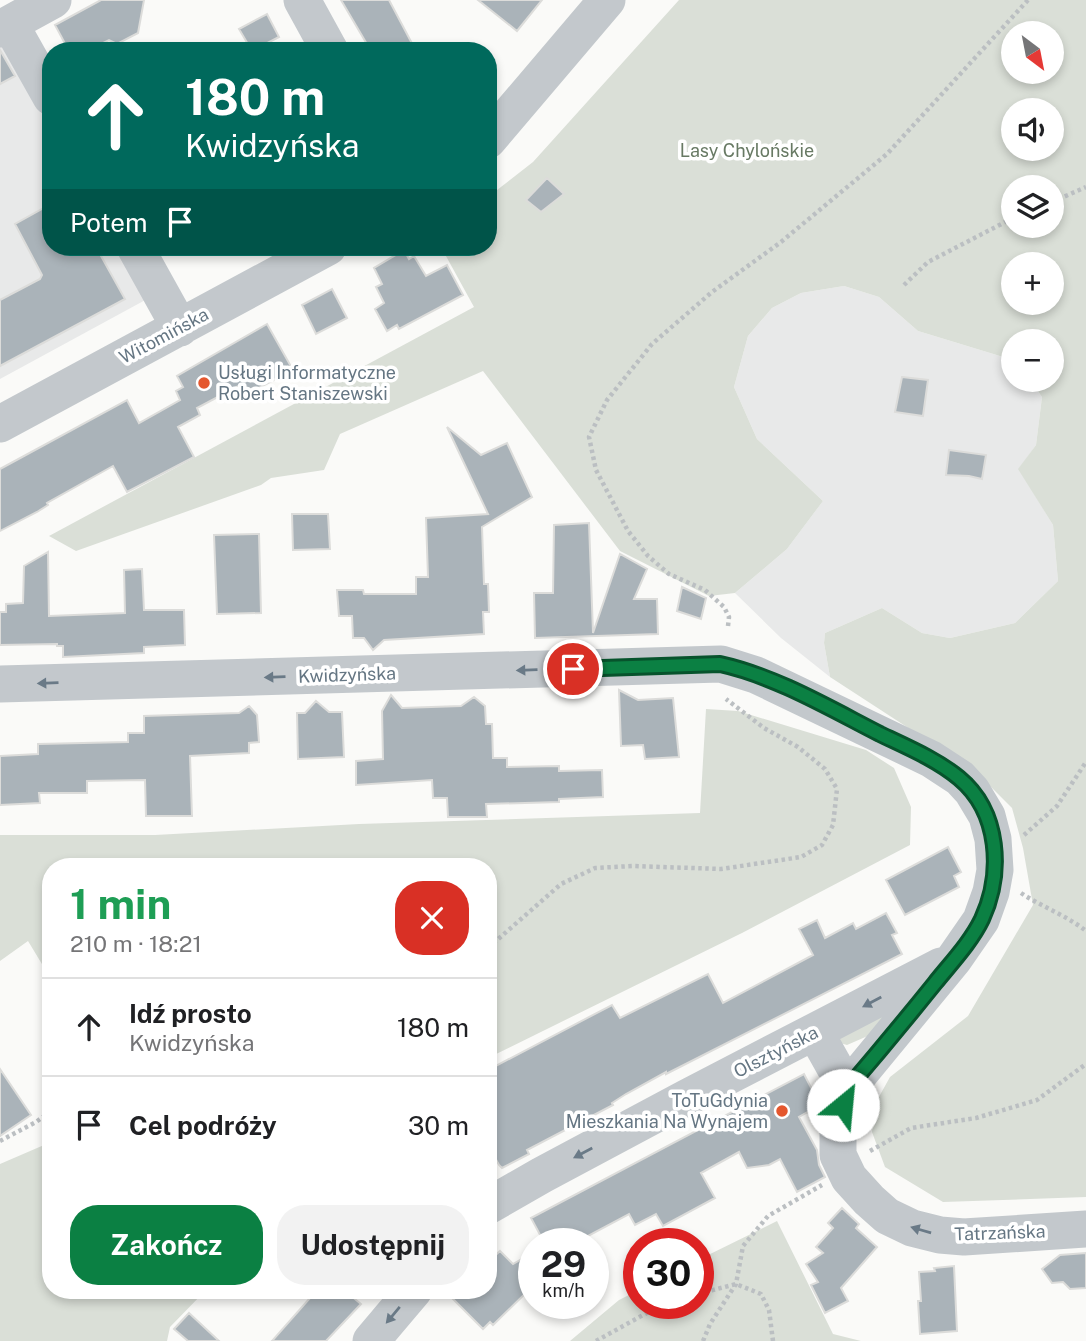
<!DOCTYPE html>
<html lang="pl">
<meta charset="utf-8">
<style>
:root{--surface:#fff;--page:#f2f2f2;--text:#202124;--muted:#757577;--line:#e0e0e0;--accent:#0b8043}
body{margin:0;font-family:"Public Sans",sans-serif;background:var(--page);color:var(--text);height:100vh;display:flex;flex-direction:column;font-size:26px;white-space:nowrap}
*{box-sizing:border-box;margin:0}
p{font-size:23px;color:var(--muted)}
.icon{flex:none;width:38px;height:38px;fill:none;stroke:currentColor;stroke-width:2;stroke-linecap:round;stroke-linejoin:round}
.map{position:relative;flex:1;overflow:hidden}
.sheet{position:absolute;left:42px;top:858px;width:455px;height:441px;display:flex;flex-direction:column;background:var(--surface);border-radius:28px;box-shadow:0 4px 10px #0003}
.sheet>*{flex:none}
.hud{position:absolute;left:42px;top:42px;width:455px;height:214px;border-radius:28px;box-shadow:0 4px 10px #0003;background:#00695c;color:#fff;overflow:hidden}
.needle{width:46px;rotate:148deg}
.controls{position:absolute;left:1001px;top:21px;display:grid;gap:14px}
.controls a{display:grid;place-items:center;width:63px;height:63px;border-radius:50%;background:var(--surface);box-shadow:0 4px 10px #0003;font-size:35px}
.speed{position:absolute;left:518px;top:1228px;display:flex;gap:14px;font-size:35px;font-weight:700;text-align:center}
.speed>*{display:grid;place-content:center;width:91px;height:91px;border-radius:50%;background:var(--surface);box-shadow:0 4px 10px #0003;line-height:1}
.speed small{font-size:18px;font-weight:400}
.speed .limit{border:10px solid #d22;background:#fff;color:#111}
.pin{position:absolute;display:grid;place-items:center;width:60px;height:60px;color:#fff;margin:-30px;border:4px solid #fff;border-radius:50%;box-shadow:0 2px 7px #0007}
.me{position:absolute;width:77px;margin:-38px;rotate:28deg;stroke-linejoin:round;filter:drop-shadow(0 0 5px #0008)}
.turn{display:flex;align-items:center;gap:24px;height:147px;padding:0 28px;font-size:32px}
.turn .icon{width:91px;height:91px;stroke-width:2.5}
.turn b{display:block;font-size:49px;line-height:60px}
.then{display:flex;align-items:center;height:66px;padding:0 28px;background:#0003;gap:14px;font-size:26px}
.round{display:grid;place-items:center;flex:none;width:74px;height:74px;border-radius:28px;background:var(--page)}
.head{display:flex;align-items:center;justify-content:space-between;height:119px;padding:0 28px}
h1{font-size:42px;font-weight:700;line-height:52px;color:#1e9e55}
.primary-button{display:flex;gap:14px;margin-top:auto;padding:14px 28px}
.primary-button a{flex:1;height:80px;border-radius:28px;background:var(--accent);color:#fff;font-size:28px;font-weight:700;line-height:80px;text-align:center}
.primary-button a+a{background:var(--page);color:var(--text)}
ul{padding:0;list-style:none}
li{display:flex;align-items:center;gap:21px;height:98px;padding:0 28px;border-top:2px solid var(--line)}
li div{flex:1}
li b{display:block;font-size:26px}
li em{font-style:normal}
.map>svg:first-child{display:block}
.built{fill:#e8e9e9}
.green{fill:#dadfd7;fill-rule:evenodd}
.building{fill:#aab3b9;stroke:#dcdcda;stroke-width:2}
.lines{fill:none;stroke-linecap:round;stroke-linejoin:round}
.path{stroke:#bbbfc2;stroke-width:4.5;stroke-dasharray:3.5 3.5;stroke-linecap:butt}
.minor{stroke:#c3c8cc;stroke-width:37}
.oneway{fill:#6a7a87}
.route-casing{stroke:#07532c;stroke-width:18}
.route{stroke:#0b8043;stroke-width:12}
.poi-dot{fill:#e4572e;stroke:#fff;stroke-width:2.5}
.labels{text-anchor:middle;stroke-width:7;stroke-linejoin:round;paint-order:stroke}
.park-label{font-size:18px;fill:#687a64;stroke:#fff}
.street-label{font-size:18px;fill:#657683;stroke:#fff}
.poi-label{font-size:18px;fill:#657683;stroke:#fff;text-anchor:start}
</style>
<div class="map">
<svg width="1086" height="1341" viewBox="0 0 1086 1341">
<rect width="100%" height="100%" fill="#fafaf8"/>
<!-- built -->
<path class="built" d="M9,40l42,78v129h70l28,51 -149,81v-334z
M844,286l35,11 39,34 95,29v20h17l12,17 -6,48 -17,24 34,56 5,56 -43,42 -65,15 -28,-5 -40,-25 -57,25 -1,10 6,34 -49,-39 -46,-45 52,-44 36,-48 -66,-62 -23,-52 14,-51 24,-28 29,-15z"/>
<!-- green -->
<path class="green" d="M679,0h407v1197l-143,5 -58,-35 -13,-35 3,-28 15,-27 78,-61 65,-111 -10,-57 -11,-40 -36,-36 -146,-95 -6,-34 1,-10 57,-25 40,25 28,5 65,-15 43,-42 -5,-56 -35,-56 18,-24 6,-48 -12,-17h22v-39h-39v19l-95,-29 -39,-34 -35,-11 -43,7 -29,15 -24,28 -14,51 23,52 66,62 -36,48 -52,44 -26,3 -89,-45 -137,-180 -143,63 -16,36 -53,8 -10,7 -185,66 -27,-15 425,-229 -33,-60h47v-50l45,-35zM1013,33h39v39h-39zM1013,110h39v39h-39zM1013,187h39v39h-39zM1013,264h39v39h-39z
M706,709l32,2 128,39 28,18 17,39 -1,38 -168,88 -254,125v-192h-437v113l-23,-38 -28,20v-126h155l204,-11 341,-11z
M890,1008l-20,27 -23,10 -7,-2 -2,-9z
M51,1142v148h155l-36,37 -3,14h-167v-177z
M777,1221l56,113 28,7h-291l49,-41 20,-10v14h59v-44z"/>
<!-- building -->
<path class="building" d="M101,0h43l-6,33 -21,11 -8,-4 -22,11h-18l-14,-26z
M341,0h48l27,51h-45z
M478,0h64l-25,31z
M267,14l12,23 -27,14 -13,-22z
M0,50l15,26 -15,8z
M547,178l17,16 -23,18 -15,-12z
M51,204v43h45l29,52 -125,67v-66l40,-21 2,-4 -27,-51z
M404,250l5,9 5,-3 12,20 21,-11 16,30 -64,34 -2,-4 -10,6 -12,-22 9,-6 -8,-16 6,-3 -8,-16z
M332,289l15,29 -31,16 -14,-29z
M267,324l26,46 -46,24 -5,-10 -45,24 3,7 -22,12 16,30 -67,35 -14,-26 -66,37 1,2 -11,7 -37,19v-62l127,-69 12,23 41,-23 -4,-9 7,-4 -6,-11z
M902,377l26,3 -5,36 -28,-4z
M447,427l34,28 26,-12 25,54 -50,30 2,57h4l1,28h-6l1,22 -100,6 -11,10 -9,-12h-11l-1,-22h-13l-2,-26h26l1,4h52v-17h12l-2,-59 62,-4z
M949,450l37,5 -4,24 -13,-3 -23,-1z
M292,514h36l2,35 -37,1z
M589,523l4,110 27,-79 27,15 -13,30h23l1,35 -123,4 -1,-45h19l1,-68z
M259,534l2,79 -44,1 -3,-79z
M48,552l1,64 76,-3 -1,-43 18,-1 2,41h40l1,35 -41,2v6l-81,4v-11h-6v-2l-57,1v-33h6v-8l17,-1 1,-37z
M682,587l24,11 -5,21 -24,-8z
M619,690l19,10 35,-2 6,59 -34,2 -2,-14 -22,1z
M391,695l11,13 59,-2 13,-9 11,9 1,18h6l1,34h14v9l52,-1v5l43,-1 1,27 -44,2v3l-73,2 1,13h-39l-1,-19h-14l-1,-18 -76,5v-24l27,-2 -1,-48z
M316,701l13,11h13l2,45 -46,2 -1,-46h8z
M249,706l8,9 2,27 -10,1v10l-59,3 2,60h-46l-1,-36 -58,1v12h-48l1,10 -40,2v-49l38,-2v-10l90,-2v-9h16v-17l95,-3z
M948,847l13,25 -7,4 5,11 -54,28 -19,-35z
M886,913l11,20 -5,2 10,19 -236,120v-2l-40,22 -14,9 1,2 -86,45 2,4 -27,14 -3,-3 -11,-20v-75l124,-65 8,13 88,-44 15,29 90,-48 -14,-26 18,-9 8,18 28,-15 3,6z
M0,1069l31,46 -31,21z
M804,1074l16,31 -21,12 18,33 2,15 6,12 -28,15 -17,-33 -11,6 -22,3 -8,-16 -38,21 14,25 -52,28 -7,-12 -21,11 -6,-11 -56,30h-28l-14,-26z
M842,1208l17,16 -3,4 21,19 -36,41 7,13 -23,12 -14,-28 7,-3 -12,-18 17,-11 -7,-6 17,-19 -5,-5z
M500,1251l13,13 21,-12v33l-41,40 -3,-3 -7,7 -39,-39h44v-28z
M1086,1253v35l-16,1 -7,-7 -11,1 -10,-14 18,-14z
M954,1266l3,65 -37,3 -2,-33h3l-2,-29 16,-1 -1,-3z
M317,1290h27l17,14 -35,37h-54z
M189,1313l30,28h-31l-14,-12z"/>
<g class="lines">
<!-- path -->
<path class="path" d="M1052,202l34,-15
M357,253l11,-6
M904,285l24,-23 85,-44
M728,626l1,-9 -5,-10 -19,-17 -36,-16 -21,-18 -20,-25 -32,-61 -7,-33 18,-37 45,-56 60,-52 69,-50 106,-88 141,-154
M1024,835l33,-29 29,-44
M1021,893c21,14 45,22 65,38
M488,948l73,-64 34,-16 38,-2 88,3 80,-12 21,-12 11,-20 4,-36 -12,-20 -27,-22 -34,-19 -38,-29
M0,1141l36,-19 15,-11
M870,1151l41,-23 65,-10 61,-18 49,-36
M698,1294l38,-10 25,10 8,16 4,31
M596,1341l67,-37
M703,1341l7,-17 26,-40 7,-38 25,-30 54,-31"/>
<!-- minor -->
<path class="minor" d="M302,0l28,51
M10,24l41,73
M0,29l53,-29
M488,140l119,-140
M135,247l45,81
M0,424l328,-177
M0,684l721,-20 35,11 175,84 29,19 12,13 15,25 6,23 2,31 -4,22 -10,28 -27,39 -107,130 -9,37v29l11,23 20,22 18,16 25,12 28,7 24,2 122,-8
M815,1032l32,57
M488,1206l54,-31 146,-78 253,-131
M371,1341l43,-51"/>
</g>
<!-- one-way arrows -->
<defs><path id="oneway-solid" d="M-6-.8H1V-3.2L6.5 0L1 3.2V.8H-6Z" transform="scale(1.75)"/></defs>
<g class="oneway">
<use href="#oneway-solid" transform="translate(527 670) rotate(178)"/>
<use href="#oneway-solid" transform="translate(275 677) rotate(178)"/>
<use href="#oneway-solid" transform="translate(48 683) rotate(178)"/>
<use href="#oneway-solid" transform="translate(872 1002) rotate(152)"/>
<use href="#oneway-solid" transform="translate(583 1153) rotate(152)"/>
<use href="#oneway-solid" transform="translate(921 1230) rotate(-164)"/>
<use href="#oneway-solid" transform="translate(393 1315) rotate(130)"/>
</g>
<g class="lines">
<!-- route casing -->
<g class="route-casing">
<path id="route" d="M573,669l147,-5c55,12 111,45 160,70 27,13 56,25 79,44 41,34 44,95 23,141 -11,23 -31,44 -47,64 -29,36 -58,71 -88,106l-4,16"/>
</g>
<!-- route -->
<use href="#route" class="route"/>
</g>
<!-- markers -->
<g class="poi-dot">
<circle cx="204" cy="383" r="7"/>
<circle cx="782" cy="1111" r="7"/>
</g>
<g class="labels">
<!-- park labels -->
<g class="park-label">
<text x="747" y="157">Lasy Chylońskie</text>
</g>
<!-- street labels -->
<g class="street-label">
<text transform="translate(164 336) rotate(-28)" y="6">Witomińska</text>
<text transform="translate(347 675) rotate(-2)" y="6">Kwidzyńska</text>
<text transform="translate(776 1052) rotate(-27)" y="6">Olsztyńska</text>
<text transform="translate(1000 1233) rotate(-2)" y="6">Tatrzańska</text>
</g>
<!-- poi labels -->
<g class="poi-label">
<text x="218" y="379">Usługi Informatyczne<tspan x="218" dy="21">Robert Staniszewski</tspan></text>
<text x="768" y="1107" text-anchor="end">ToTuGdynia<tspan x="768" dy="21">Mieszkania Na Wynajem</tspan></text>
</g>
</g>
</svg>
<div class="controls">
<a><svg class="needle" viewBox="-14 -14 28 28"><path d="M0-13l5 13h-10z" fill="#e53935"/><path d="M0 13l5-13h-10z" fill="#757577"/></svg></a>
<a><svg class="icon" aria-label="sound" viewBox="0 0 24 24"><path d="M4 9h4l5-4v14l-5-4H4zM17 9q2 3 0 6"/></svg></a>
<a><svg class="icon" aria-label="layers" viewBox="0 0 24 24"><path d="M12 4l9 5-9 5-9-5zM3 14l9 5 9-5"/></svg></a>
<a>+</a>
<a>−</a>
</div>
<div class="speed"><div>29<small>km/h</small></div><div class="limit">30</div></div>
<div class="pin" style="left:573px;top:669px;background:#d93025"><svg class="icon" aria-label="arrive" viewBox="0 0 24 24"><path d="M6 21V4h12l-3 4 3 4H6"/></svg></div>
<svg class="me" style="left:843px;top:1105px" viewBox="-20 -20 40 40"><circle r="19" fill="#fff"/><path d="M0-13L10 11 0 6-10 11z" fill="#0b8043"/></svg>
<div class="hud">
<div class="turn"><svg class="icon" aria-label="ahead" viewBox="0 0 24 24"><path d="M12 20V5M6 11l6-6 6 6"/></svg><div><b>180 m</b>Kwidzyńska</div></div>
<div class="then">Potem<svg class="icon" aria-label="arrive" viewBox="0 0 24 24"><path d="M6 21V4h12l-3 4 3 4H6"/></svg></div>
</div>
<section class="sheet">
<div class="head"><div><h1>1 min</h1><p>210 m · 18:21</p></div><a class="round" style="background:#d93025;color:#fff"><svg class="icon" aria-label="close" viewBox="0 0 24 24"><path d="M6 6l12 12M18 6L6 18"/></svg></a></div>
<ul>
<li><svg class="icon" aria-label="ahead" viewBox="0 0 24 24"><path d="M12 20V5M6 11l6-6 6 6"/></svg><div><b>Idź prosto</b><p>Kwidzyńska</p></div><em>180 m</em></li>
<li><svg class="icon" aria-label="arrive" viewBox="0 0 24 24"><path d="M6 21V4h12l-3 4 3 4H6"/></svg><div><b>Cel podróży</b></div><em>30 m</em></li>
</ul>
<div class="primary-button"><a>Zakończ</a><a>Udostępnij</a></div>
</section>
</div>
